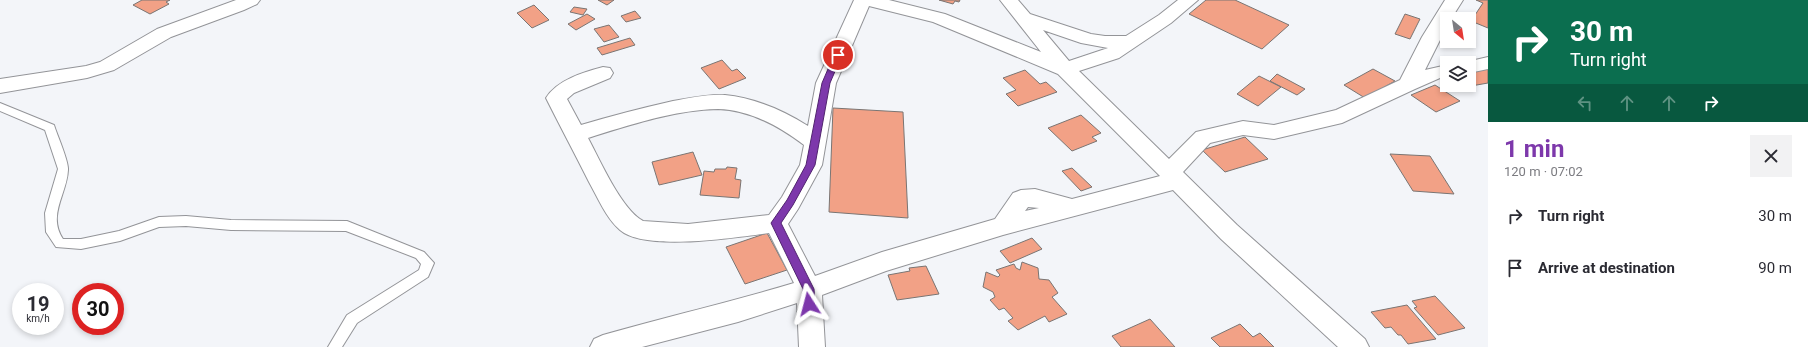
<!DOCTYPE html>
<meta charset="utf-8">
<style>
:root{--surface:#fff;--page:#f2f2f3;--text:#2b2b33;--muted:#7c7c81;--accent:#7d38ab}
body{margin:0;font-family:Roboto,sans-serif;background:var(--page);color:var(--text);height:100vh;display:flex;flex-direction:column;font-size:15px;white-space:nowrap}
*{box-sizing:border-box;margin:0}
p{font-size:13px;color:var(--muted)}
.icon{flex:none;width:22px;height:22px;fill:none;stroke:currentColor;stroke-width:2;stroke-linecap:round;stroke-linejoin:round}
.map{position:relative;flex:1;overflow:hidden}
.side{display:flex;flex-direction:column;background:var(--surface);width:320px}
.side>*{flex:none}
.guide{background:#0b6e4f;color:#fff;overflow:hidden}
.needle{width:26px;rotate:150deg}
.fabs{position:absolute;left:1440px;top:12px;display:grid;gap:8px}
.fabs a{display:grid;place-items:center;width:36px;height:36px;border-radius:0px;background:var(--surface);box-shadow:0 2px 6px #0003;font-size:20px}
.speed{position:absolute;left:12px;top:283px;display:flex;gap:8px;font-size:20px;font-weight:700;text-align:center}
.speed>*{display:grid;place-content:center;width:52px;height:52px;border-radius:50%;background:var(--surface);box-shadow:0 2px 6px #0003;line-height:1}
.speed small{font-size:10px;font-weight:400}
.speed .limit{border:6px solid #d22;background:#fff;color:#111}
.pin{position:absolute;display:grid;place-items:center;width:34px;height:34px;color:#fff;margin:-17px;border:2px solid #fff;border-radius:50%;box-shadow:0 1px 4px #0007}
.me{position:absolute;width:44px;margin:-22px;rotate:351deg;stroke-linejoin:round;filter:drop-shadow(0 0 3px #0008)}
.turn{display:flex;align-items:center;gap:14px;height:84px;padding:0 16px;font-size:18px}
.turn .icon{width:52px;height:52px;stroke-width:2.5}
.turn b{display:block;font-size:28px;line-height:34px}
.lanes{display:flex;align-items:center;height:38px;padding:0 16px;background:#0003;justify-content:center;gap:20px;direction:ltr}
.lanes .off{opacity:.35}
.round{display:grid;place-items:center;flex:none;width:42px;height:42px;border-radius:0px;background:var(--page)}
.summary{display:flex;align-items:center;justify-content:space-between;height:68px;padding:0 16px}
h1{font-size:24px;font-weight:700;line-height:30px;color:var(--accent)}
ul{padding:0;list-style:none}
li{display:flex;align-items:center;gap:12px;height:52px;padding:0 16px}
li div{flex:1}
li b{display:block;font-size:15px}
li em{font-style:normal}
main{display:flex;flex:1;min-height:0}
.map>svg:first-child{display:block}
.building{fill:#f2a186;stroke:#7a7573}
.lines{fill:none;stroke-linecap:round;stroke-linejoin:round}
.lane-casing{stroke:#939498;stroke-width:2}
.street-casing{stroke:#939498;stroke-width:2}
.lane{fill:#fff;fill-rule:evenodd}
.street{fill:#fff;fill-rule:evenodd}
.route{fill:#7d38ab;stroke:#51246f}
</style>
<main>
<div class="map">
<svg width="1488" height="347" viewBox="0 0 1488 347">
<rect width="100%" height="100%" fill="#f3f5f9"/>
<!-- building -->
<path class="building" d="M142,0h28l-4,2 3,2 -19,10 -17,-9z
M598,0h16l-7,5z
M939,0h21l-1,2 -4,-1 -2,3z
M1206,0h29l54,25 -27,24 -73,-35z
M1476,0h12v28l-17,-7 12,-18z
M534,5l15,15 -17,8 -15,-15z
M574,7l13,2 -4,6 -13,-3z
M635,11l6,7 -15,4 -5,-6z
M587,14l8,5 -19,11 -8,-6z
M1405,14l15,5 -10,20 -15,-5z
M609,25l10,12 -15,5 -10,-13z
M630,38l5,7 -33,10 -5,-7z
M722,60l10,11 5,-2 9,9 -27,11 -18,-21z
M1373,69l22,12 -30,17 -21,-13z
M1488,69v14l-17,3 -2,-3v-11z
M1025,70l15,14 6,-2 11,10 -39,14 -12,-12 10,-4 -13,-12z
M1277,74l28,15 -8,6 -27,-14z
M1259,76l22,11 -23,19 -21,-12z
M1435,85l25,16 -24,11 -25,-17z
M833,108l70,4 5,106 -79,-6z
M1081,115l20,18 -9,4 5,4 -25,10 -24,-23z
M1245,137l23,22 -43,13 -23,-22z
M693,152l9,23 -43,10 -7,-23z
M1390,154l40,2 24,38 -41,-3z
M727,167l10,1 -2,11 6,1 -2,18 -39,-3 4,-24 10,1 1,-3h11z
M1072,168l20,19 -11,4 -19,-20z
M767,233l20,37 -42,14 -19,-37z
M1032,238l10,11 -32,14 -10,-12z
M1022,262l16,6 1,11 10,1 9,13 -6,4 15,17 -18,8 -4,-6 -27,14 -10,-9 5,-3 -9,-10 -5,2 -9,-10 5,-3 -2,-5 -10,-5 3,-15 12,5 2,-2 -4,-5 18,-6 2,4 4,2z
M926,266l13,28 -42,6 -9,-25 22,-4 -1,-3z
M1435,296l30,32 -27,7 -24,-27 3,-1 -5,-6z
M1407,305l29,34 -28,5 -7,-9h-3l-7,-8 -6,1 -14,-16z
M1150,319l25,28h-54l-9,-11z
M1240,324l13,13 7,-4 14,14h-54l-9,-9z"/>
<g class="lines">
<!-- lane casing -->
<g class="lane-casing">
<path id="lane" d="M0,103l54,22 1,3c3,9 14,34 13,42 -1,24 -21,45 -5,69h18l38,-8 40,-14 27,-1 45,4 116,1 77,31 10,11 -6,14 -71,46 -15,24h-14l19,-32 72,-45 2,-6 -5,-6 -70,-27 -115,-1 -45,-4 -27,1 -39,14 -39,8 -25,-2 -10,-15 -1,-19 13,-44 -13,-39 -45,-19z"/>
</g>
<!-- street casing -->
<g class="street-casing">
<path id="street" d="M236,0h24l-3,4 -13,6 -73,27 -57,33 -27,8 -87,15v-14l86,-13 14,-4 57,-33z
M854,0h35l56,14 96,38 -41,-52h18l12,14 61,20 14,2h21l33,-21 19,-15h20l-27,23 -52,35 -40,13 90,88 27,-27 47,-11 31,4 62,-15 64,-30 22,-43 23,-37h18l-12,19h-4v7l-22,44 22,-5v12l-7,1 -25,11 -73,34 -68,16 -31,-4 -33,8 -27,29 54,53 128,114 4,8h-31l-117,-108 -48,-49 -170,45 -117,36 -64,24 3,52h-26l-2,-44 -59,19 -96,25h-52l4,-8 9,-4c63,-18 128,-33 191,-52l-25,-50c-32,4 -124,19 -149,-3 -14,-12 -22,-32 -31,-48 -14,-28 -29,-56 -43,-84 11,-18 38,-26 57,-31l7,1 3,5 -3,5 -36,15 -7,6 14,26c30,-9 61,-17 92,-24 17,-3 35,-7 52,-6 29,3 58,15 83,31l8,-43zM869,6l64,16 125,52 102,102 -88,23 -37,-10 -14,1 -8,3 -18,26 -113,33 -67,24 -27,-52 10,-15 24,-44 14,-82zM1043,30l38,13 27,5 -39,13zM718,109c32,1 61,17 86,36l-4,20 -18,32 -13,18 -81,9 -45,-3c-22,-12 -43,-61 -55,-83 41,-13 86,-28 130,-29zM1028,207l11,1 -14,3z
M1488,57v12l-19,4v-10h-7z"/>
</g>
<!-- lane -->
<use href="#lane" class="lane"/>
<!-- street -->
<use href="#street" class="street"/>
</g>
<!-- route -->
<path class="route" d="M838,52l4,3 -12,28 -15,82 -22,40 -12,18 33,66 1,15 -2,3 -4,1 -3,-1 -3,-18 -32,-66 16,-23 19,-35 16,-82 12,-28z"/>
</svg>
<div class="fabs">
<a><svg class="needle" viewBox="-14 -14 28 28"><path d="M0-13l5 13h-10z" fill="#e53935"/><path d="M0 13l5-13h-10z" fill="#7c7c81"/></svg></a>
<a><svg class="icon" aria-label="layers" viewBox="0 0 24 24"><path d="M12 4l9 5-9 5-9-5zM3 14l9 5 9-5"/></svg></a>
</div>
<div class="speed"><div>19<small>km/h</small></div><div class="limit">30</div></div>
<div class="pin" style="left:838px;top:55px;background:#d93025"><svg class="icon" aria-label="arrive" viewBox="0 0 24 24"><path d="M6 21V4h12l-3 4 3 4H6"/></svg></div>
<svg class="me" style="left:809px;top:304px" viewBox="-20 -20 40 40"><path d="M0-17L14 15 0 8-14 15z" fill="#7d38ab" stroke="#fff" stroke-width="4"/></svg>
</div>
<section class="side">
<div class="guide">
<div class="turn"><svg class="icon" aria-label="right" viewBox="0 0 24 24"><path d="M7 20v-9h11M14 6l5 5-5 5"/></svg><div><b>30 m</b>Turn right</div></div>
<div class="lanes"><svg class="icon off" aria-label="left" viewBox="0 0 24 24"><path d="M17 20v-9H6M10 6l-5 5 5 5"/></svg><svg class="icon off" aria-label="ahead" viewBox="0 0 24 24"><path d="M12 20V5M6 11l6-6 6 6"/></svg><svg class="icon off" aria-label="ahead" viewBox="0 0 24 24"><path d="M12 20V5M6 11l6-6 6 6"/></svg><svg class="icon" aria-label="right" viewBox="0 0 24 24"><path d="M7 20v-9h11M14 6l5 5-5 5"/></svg></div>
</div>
<div class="summary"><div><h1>1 min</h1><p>120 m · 07:02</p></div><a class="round"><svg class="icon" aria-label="close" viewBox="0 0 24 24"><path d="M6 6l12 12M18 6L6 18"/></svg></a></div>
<ul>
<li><svg class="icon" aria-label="right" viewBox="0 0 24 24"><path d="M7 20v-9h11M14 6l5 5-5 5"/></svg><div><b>Turn right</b></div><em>30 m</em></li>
<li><svg class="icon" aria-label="arrive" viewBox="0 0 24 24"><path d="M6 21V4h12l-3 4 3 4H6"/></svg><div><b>Arrive at destination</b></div><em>90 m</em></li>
</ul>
</section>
</main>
